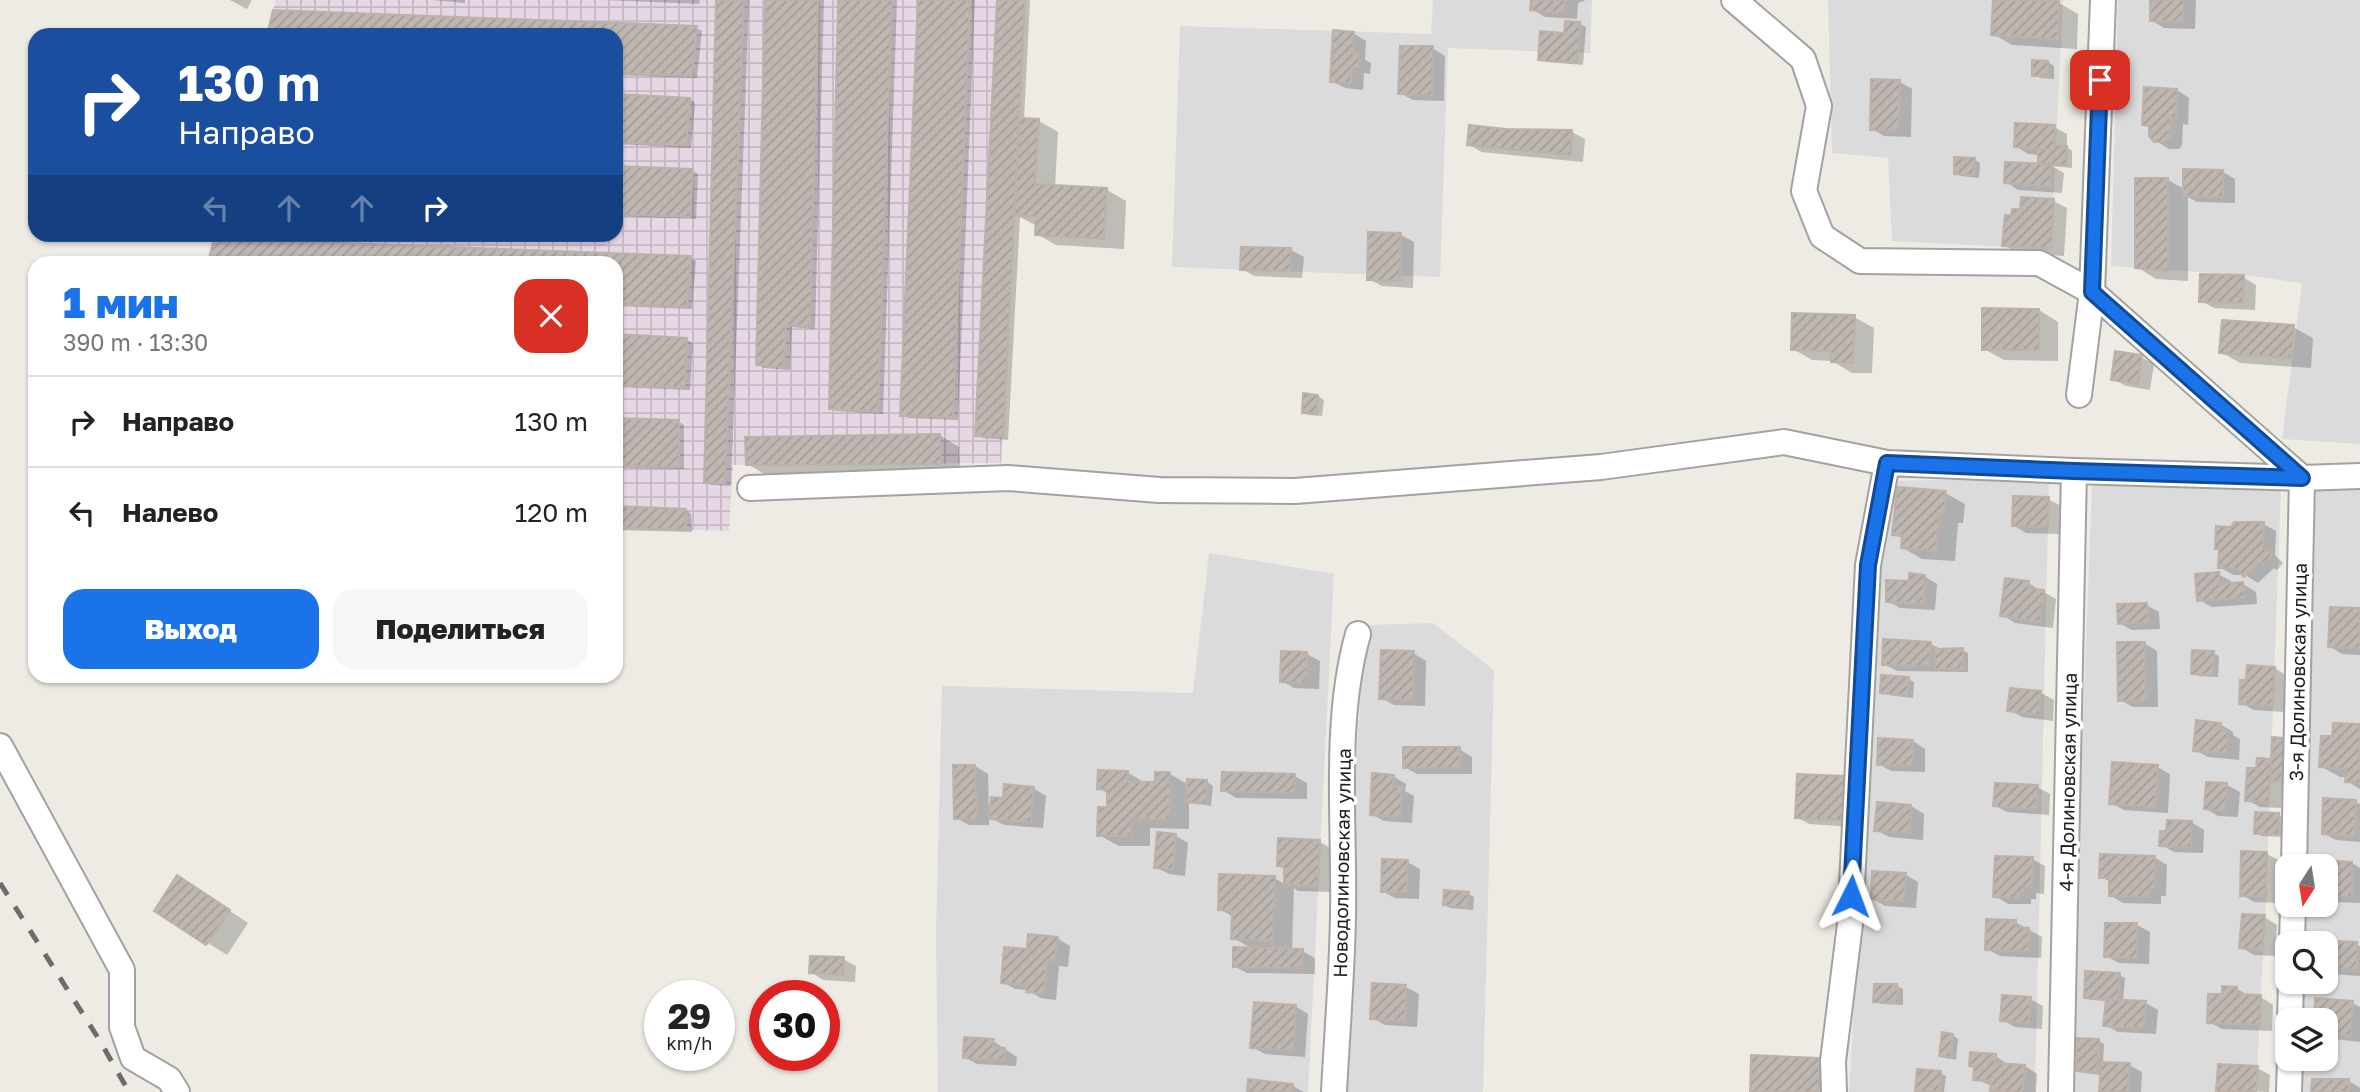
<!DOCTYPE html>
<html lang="ru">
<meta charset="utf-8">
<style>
:root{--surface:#fff;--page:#f6f6f6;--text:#222;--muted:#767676;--line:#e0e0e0;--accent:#1a73e8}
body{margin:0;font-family:"Golos Text",sans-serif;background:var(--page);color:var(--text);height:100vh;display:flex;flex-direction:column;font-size:26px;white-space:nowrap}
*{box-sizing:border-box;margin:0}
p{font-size:23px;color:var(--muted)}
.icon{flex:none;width:38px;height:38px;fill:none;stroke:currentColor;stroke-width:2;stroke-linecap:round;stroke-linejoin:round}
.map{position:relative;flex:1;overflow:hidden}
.panel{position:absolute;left:28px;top:256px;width:595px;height:427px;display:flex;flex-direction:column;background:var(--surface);border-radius:21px;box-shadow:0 2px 5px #0004}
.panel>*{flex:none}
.top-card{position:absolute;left:28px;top:28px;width:595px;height:214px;border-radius:21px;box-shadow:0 2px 5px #0004;background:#1a4fa0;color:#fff;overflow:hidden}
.needle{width:46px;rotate:192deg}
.fabs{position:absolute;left:2275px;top:854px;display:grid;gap:14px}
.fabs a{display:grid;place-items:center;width:63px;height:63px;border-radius:14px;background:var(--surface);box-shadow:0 2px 5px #0004;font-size:35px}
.speed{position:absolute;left:644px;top:980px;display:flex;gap:14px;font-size:35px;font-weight:700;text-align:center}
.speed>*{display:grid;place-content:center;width:91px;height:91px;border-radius:50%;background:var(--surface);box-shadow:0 2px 5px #0004;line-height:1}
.speed small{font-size:18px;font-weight:400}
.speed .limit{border:10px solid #d22;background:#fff;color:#111}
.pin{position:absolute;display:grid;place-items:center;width:60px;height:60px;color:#fff;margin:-30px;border-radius:14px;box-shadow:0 4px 10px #0006}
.me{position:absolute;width:77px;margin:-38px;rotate:3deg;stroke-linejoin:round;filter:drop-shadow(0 0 5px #0008)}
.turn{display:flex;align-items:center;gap:24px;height:147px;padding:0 35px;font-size:32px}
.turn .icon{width:91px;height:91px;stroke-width:2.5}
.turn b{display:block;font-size:49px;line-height:60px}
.lanes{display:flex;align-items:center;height:66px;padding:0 35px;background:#0003;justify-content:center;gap:35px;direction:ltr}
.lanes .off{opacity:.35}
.round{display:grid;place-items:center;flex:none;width:74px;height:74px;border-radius:21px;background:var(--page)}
.headline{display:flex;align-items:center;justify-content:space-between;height:119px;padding:0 35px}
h1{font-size:42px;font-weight:800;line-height:52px;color:var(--accent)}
.button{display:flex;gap:14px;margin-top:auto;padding:14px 35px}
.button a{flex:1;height:80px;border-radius:21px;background:var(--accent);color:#fff;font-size:28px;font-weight:800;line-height:80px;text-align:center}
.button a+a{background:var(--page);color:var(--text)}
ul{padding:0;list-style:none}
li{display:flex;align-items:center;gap:21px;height:91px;padding:0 35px;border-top:2px solid var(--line)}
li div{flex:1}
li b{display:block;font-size:26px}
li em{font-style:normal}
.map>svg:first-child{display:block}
.residential{fill:#dcdbdb}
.industrial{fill:url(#industrial-grid)}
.shadow{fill:#0003}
.building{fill:url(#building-hatch);stroke:#beb1a8;stroke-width:2}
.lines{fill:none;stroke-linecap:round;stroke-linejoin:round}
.minor-casing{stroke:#a2a2a2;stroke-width:28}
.minor{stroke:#fff;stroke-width:24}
.rail{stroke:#6c6c6c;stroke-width:5;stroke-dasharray:14 14;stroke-linecap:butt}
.route-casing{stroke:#114b97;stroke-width:18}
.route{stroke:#1a73e8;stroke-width:12}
.labels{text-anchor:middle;stroke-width:7;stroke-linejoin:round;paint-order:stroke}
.street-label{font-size:19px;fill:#1e1e1e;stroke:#fff}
</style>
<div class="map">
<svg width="2360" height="1092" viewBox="0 0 2360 1092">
<defs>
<pattern id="industrial-grid" width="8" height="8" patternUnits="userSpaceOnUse" patternTransform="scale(1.75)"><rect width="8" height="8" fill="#e6d7e4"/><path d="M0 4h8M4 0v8" fill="none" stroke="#c5b8c3"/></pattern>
<pattern id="building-hatch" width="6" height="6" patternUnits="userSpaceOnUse" patternTransform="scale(1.75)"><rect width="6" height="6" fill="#beb6b1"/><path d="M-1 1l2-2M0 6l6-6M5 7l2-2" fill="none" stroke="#a39c98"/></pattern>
</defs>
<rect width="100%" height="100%" fill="#eeebe4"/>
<!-- residential -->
<path class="residential" d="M1433,0h159l-2,53 -142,-5 -8,229 -268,-10 8,-241 251,8z
M1828,0h235l-12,249 -159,-8 -4,-83 -56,-5z
M2118,0h242v444l-78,-5 20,-156 -58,-8 -133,-9z
M2049,478l-14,614h-186l35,-611z
M2092,485l189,3 -15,409 -10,195h-187z
M2360,489v603h-65l1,-33h30v-39h-29l1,-38h28v-39h-26l1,-38h25v-39h-24l12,-376z
M1209,553l125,21 -26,518h-370l-2,-156 6,-250 251,7z
M1433,623l61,47 -11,422h-148l30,-467z"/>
<!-- industrial -->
<path class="industrial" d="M276,0h749l-24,463 -268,2 -4,66 -113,-3v-266h-408l7,-27 401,-1v-199h-349z"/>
<!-- shadow -->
<path class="shadow" d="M230,0h22l-5,9z
M431,0h34v3z
M603,0h97l-1,4z
M718,0h31l-18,486 -20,-1 -6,-3z
M767,0h57l-9,329 -23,-2 -2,43 -26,-2 -6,-4z
M839,0h58l-14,414 -46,-3 -6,-3z
M920,0h55l-17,420 -50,-2 -6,-3z
M998,0h32l-6,120 15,1 19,11 -3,55 52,3 19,11 -2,48 -68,-4 -19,-11v-8l-17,-9 -12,223 -25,-2 -6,-3z
M1533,0h53l-8,3 -1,16 -32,-2 -13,-8z
M1994,0h54l11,3 19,11 -1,35 -65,-4 -19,-11z
M2152,0h44l-1,29 -31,-1 -13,-8z
M1566,23l14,1 6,3 -3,38 -37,-3 -6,-3 25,-25z
M696,28l6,3 -5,47 -81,-3v-40h-347z
M1353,33l13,8 -1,19 6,3 -1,11 -6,-1 -1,17 -18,-2 -13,-7z
M1432,48l13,8 -1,45 -31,-1 -13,-7z
M2048,62l6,4v13l-14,-1 -6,-3z
M1900,82l12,7 -1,48 -27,-1 -12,-7z
M2177,90l12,8 -1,27 -5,-1 -1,21 -3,4h-10l-13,-8 -5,-13 -7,-4z
M616,96l74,3 5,4 -4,45 -75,-4z
M2054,127l13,7v13l5,4v17l-20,-2 12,7 -2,20 -44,-3 -12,-8 38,-16 -4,-11 -12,-1 -13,-8z
M1506,131l66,1 13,7 -2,23 -102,-10 -12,-8z
M1975,160l5,3 -1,15 -18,-2 -6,-3z
M616,168l76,3 6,3 -2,45 -80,-3z
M2223,172l12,7v24l-38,-1 -9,-5v84l-32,-2 -19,-12 31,-87 16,9z
M2054,201l13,7 -3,48 -47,-3 -13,-8 9,-28 9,-6z
M217,234h19l5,3v4l449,17 6,3 -4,48 -76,-3v-44h-406z
M1401,235l13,7 -1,46 -31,-2 -13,-7z
M1291,250l13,7 -2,21 -48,-2 -12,-7z
M2243,277l13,8 -1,25 -41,-2 -13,-7z
M2039,310l19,12v39l-54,-1 -20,-11z
M1854,317l20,11 -2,45h-20l-20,-12 -20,-1 -19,-11z
M2293,327l20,11 -2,30 -71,-5 -19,-11z
M616,336l71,4 6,3 -3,47 -74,-3z
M2141,357l13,7 -4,26 -24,-4 -13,-7z
M1318,396l6,4 -2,16 -13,-1 -5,-3z
M616,420l63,2 5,3v44l-68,-1z
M939,435l20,12 1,27 -193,2 -19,-12z
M1945,493l20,11 -2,19h-5l-3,38 -33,-2 -19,-11 1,-9 -10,-5z
M2048,499l13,7 -1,28 -34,-1 -13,-8z
M616,507l70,3 5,4 1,18 -76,-2z
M2263,524l13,7 -1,24 8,8 -6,7 -3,-2 -16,15 -13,-8h-12l-13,-8 1,-16 -5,-3 16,-20z
M2218,574l13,7v4l12,-1 13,8 1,12 -45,3 -13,-7z
M1924,576l13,8 -2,26 -35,-2 -12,-7 22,-18z
M2028,583l28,16 -3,29 -38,-5 -13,-8z
M2146,605l13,7 1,17 -28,1 -13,-7z
M2360,610v45l-18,-1 -13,-8z
M2144,643l13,8 1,56h-25l-13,-7z
M1931,644l11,6h20l6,3v19l-71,-1 -13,-7z
M1413,653l13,8 -1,45 -31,-1 -13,-7z
M2213,653l6,3 -1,21 -20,-1 -5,-3z
M1307,654l13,7 -1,28 -25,-1 -12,-7z
M2275,668l12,8 -1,36 -32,-2 -13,-7 7,-21z
M1908,679l6,3 -1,16 -25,-3 -6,-3z
M2041,693l13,7 -1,21 -31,-4 -13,-7z
M2220,724l13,8v3l7,4 -1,21 -31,-3 -13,-7z
M2360,726v63l-13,-8v-4h-7l-20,-11 14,-28z
M2284,740l6,3v41h-7l-2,24 -21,-1 -13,-7 11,-30v-10h15z
M1913,741l12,8v23l-34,-1 -12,-7z
M1459,749l13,8v17h-55l-13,-7z
M975,766l13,8 1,40 16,-14 28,-12 13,8 -3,32 -39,-3 -15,-8v8h-20l-13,-7z
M2157,767l13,7 -2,39 -44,-3 -13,-7z
M1127,772l20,12h9l14,-10 19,11 18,-3 6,4 -2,20 -22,-4v27l-39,-1v18h-31l-20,-11 10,-26v-15l-10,-6z
M1294,776l13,7v16l-71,-1 -13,-8z
M1393,776l13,8 -1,7 9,5 -2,27 -28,-2 -13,-7z
M1844,778l13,7 -3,42 -45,-3 -13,-7z
M2207,783l20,2 13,7 -2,25 -20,-1 -13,-8z
M2037,787l13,7 -1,21 -42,-3 -13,-7z
M2324,799l32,3 4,2v38l-24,-2 -13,-7z
M1911,806l13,8 -1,26 -34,-3 -13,-7z
M2279,815l6,3 -1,19 -22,-1 -6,-3z
M2191,822l13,8 -1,23 -29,-1 -13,-7 7,-12z
M1176,836l12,7 -3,33 -16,-2 -13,-7z
M1320,842l12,7 -1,43 -33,-1 -4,-3 -2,62 10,1 13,7v16l-68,-1 -13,-7 19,-17 -20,-11v-21l-13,-8 54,-31 11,6 1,-15 -7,-4z
M2267,854l13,7 -2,42 -24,-1 -12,-7z
M2154,857l13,8 -1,31h-5v8l-38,-1 -13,-8 1,-13 -10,-5z
M2032,859l13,7 -1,28 -8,-1v6h-5v5h-23l-13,-8z
M1407,862l13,7 -1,30 -24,-1 -13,-7z
M2321,862l31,1 8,5v35l-28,-1 -6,-3v-33h-5z
M1906,875l12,7 -2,26 -31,-2 -13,-8z
M197,889l51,34 -21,32 -71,-45z
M1468,894l6,3 -1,13 -23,-2 -5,-3z
M2264,917l13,8 -2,31 -21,-1 -13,-8z
M2015,922l27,15 -1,21 -41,-2 -13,-7z
M2137,925l13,7 -1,32 -30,-1 -13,-7z
M1057,938l13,8 -2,21 -9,-1 -3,34 -15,-2 -14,-8 -12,-1 -13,-7 26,-31z
M2319,942l41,4v30l-29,-2 -5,-3v-28z
M843,959l13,7 -1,16 -32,-2 -12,-8z
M2119,975l6,3 -2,24 23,1 12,7 -2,24 -38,-2 -13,-7 2,-24 -16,-1 -6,-3z
M1897,986l6,3v16l-22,-1 -6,-3z
M1406,987l13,7 -2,33 -32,-2 -13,-7z
M2237,989l14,8h10l12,8 -1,26 -50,-2 -13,-7 14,-26z
M2030,999l13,7 -1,23 -27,-2 -13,-7z
M2317,1000l35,3 8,4v35l-34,-4v-18h-10z
M1295,1006l13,8 -3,43 -40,-3 -13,-7z
M1953,1035l5,4 -2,21 -15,-5z
M993,1041l24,16 -1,9 -39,-2 -13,-7z
M2099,1041l5,3 -1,20 26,1 13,7 -1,20h-40l1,-17 -19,-2 -6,-3z
M1996,1056l12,9 17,1 12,8 -1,18h-40l-4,-2v-4l-17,-7v-11l-5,-3z
M1819,1060l26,15v17h-93z
M2257,1068l13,7 -1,17 -51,-2z
M1940,1073l6,3 -2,16 -28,-2z
M2349,1081l11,7v4h-47z
M1293,1086l11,6h-55z"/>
<!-- building -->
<path class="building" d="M716,0h28l-19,483h-21z
M765,0h53l-8,327 -24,-2 -2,42 -28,-2z
M838,0h54l-14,412 -49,-3z
M918,0h52l-17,417 -53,-1z
M997,0h28l-22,437 -28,-1z
M1531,0h34l-1,13 -34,-3z
M1993,0l66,1 -1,38 -67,-4z
M2150,0h34l-1,22 -33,-1z
M273,10l424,16 -5,50 -76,-3v-38h-349z
M1565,21l15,1 -3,41 -39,-3 2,-29 24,2z
M1333,30l21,2 -1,22h6l-1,13h-6l-1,16 -21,-1z
M1400,46h33l-1,49 -34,-1z
M2032,60l16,1v15h-16z
M1871,79l29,1 -2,51 -28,-1z
M2144,87l33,2 -1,29h-6v19l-5,5h-11l-5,-6v-10l-7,-1z
M616,94l74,4 -4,47 -70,-3z
M1020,118l19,1 -4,65 72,4 -3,51 -69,-4 1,-18 -22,-2z
M2015,123l40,2 -1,25 -40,-3z
M1469,125l37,4 66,1 -1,25 -104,-10z
M2054,145l13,1 -1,19 -28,-1v-15l16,1z
M1954,157l21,1 -1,17 -20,-1z
M2005,162l47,2 -2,23 -46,-4z
M616,166l77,3 -3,48 -74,-3z
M2183,169l40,1v27l-40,-1z
M2135,178h33v93l-33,-3z
M2021,197l33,2 -3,50 -49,-3 3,-31h6l1,-6h8z
M1368,232l33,1 -1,48 -33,-1z
M215,234h20v5l456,17 -4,51 -71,-3v-42h-408z
M1241,247l50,1 -1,23 -50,-1z
M2200,274l44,1 -1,28 -44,-1z
M1982,308l57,1v41h-57z
M1792,313l63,2 -2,48 -22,-1v-11l-40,-1z
M2222,320l72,5 -3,33 -72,-5z
M616,334l71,4 -2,50 -69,-3z
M2115,351l27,4 -4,29 -27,-4z
M1303,393l15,2 -1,19 -15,-1z
M616,418l63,2v47l-63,-1z
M940,434l1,30 -195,1 -1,-28z
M1897,487l49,4 -2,22h-5l-3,38 -35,-3 1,-12 -10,-1z
M2013,496l36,1 -1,30 -36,-1z
M616,506l70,3v21l-70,-2z
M2234,522h30l-1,24 9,9 -9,9 -2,-3 -17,16 -7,-8 -19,-1 1,-19h-4l1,-23 15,1z
M2219,572v12l24,-2 1,16 -47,3 -2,-27z
M1909,573l16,2 -2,29 -37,-2v-22l23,1z
M2005,578l24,3 -1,7 16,2 -4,32 -40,-6z
M2147,603l1,19 -30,2 -1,-20z
M2330,607l30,1v41l-32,-2z
M1883,639l48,3 -2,24 -47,-1z
M2117,642h28l1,58 -28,1z
M1963,648v21h-28v-20z
M1381,650l33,1 -1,49 -34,-1z
M2192,650l22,1 -1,24 -22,-1z
M1281,651l26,1 -1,31 -26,-1z
M2247,665l28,2 -2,39 -34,-2 1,-24h6z
M1881,675l28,2 -2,19 -27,-3z
M2010,688l31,3 -1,24 -33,-4z
M2196,720l25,3 -1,7h8l-2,23 -33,-2z
M2333,723l27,1v59l-15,-1 1,-13 -27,-2 2,-31h11z
M2272,737l12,1 1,43 -15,1z
M1878,738l35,2 -1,25h-35z
M1403,747h57v21h-57z
M2257,758l14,1 -2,43 -24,-1 2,-33h9z
M2112,762l46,3 -3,42 -46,-3z
M953,765h22l2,53 -23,1z
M1098,770l30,1v11h27v-10h15v47l-39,-1v18h-34l1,-29h9v-17l-10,-1z
M1222,772l73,2 -1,19 -73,-2z
M1372,773l22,2 -1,11 9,1 -2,30 -30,-2z
M1797,774l48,2 -3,44 -47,-2z
M1187,779l20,1 -1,24 -20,-2z
M2206,782l21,1 -2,28 -21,-2z
M1995,783l43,2 -2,24 -43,-3z
M1004,784l30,3 -3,35 -42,-3 2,-22 12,1z
M2323,798l33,2 -2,36 -32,-2z
M1877,802l34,3 -1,28 -36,-2z
M2255,812l24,1v21h-25z
M2167,820l25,1 -1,26 -32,-1 1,-15h6z
M1157,832l19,2 -3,35 -19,-1z
M1278,838l42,2 -2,46 -34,-2v-17l-7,-1z
M2241,851l26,1 -1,45 -26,-1z
M2100,854l55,2 -1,33h-5v8l-40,-1v-18h-10z
M1995,856l38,1 -1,30h-8l-1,5h-4l-1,6 -25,-1z
M1382,859l26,1 -1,32h-26z
M2319,860l33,2v35l-26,-1v-30h-7z
M1872,871l34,2 -2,28 -33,-2z
M1219,874l56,2 -2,64 -42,-1 1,-28 -14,-1z
M177,875l53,35 -24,35 -52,-34z
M1444,890l25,2 -2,16 -24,-3z
M2242,914l23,1 -3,35 -23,-2z
M1986,919l30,1v7l13,1 -1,23 -43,-1z
M2105,923h32v35l-33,-1z
M1028,934l30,3 -3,23h-8l-3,34 -18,-2v-7l-25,-2 3,-36 23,2z
M2317,940l40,2v28l-31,-2v-25h-9z
M1233,947l70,2 -1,19 -69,-1z
M810,956l34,1 -1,18 -34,-2z
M2085,971l35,2 -2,27 -34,-2z
M1372,983l34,2 -1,36 -35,-2z
M1874,984h23l1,19 -25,-1z
M2222,986l15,1v7l24,1 -1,30 -53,-2 1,-29h14z
M2002,995l29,2 -2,26 -29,-2z
M2315,998l38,3 -2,35 -25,-2v-14h-12z
M2106,999l40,2 -2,27 -41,-2z
M1254,1002l42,3 -3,46 -43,-3z
M1942,1032l11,2 -3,24 -11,-2z
M964,1037l30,2 -1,8 12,1 -1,12 -41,-2z
M2077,1038l22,1 -2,34 -21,-2z
M1970,1052l26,2 -1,9 30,2 -2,27 -33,-1 1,-10 -18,-1 1,-13 -5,-1z
M1751,1055l68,3v34h-69z
M2101,1062l29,1 -2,29h-29z
M2218,1064l40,2 -2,26 -40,-1z
M1917,1069l24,2 -2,21 -24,-1z
M1248,1079l45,5 -1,8h-45z
M2312,1079h37v13h-38z"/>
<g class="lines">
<!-- minor casing -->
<g class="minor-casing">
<path id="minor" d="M1734,0l69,59 16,47 -15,85 18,45 38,25 179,2 53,29 210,186 -8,388
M2079,395l13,-103 11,-292
M750,488l258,-10 151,12 136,1 306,-24 183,-25 103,21 187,8 228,7 58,-2
M0,746l122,224v57l11,31 36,21 8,13
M2292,943l1,-38
M2290,1020l1,-38
M1334,1092c3,-59 8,-117 9,-176 2,-91 -10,-193 15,-282
M1834,1092l-1,-31 17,-137 18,-359 19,-102
M2061,1092l13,-621
M2289,1092l1,-33"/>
</g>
<!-- minor -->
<use href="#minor" class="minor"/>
<!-- rail -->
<path class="rail" d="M0,883l100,158 29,51"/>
</g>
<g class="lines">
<!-- route casing -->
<g class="route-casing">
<path id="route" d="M1851,896l17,-331 19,-102 187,8 228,7 -210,-186 8,-212"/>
</g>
<!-- route -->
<use href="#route" class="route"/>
</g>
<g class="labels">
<!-- street labels -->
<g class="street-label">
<text transform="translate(2298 672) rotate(-89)" y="7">3-я Долиновская улица</text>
<text transform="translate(2068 782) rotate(-89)" y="7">4-я Долиновская улица</text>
<text transform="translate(1342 863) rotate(-89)" y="7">Новодолиновская улица</text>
</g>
</g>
</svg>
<div class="fabs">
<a><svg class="needle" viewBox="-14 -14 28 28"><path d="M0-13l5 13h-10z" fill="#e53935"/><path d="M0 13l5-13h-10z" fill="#767676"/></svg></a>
<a><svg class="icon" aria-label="search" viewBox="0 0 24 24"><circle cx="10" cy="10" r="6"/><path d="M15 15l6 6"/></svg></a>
<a><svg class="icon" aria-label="layers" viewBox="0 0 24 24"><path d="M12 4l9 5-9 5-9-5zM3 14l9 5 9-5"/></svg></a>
</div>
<div class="speed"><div>29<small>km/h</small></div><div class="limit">30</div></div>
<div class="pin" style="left:2100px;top:80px;background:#d93025"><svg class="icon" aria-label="arrive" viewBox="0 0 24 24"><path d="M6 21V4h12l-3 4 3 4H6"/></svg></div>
<svg class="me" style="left:1851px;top:896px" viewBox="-20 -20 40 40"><path d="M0-17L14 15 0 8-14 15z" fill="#1a73e8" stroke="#fff" stroke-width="4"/></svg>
<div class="top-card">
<div class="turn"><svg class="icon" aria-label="right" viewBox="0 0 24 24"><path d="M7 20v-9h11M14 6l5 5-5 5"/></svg><div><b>130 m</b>Направо</div></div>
<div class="lanes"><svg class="icon off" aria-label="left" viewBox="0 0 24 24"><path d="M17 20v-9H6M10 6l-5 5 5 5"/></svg><svg class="icon off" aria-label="ahead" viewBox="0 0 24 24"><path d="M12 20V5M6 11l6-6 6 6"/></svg><svg class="icon off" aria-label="ahead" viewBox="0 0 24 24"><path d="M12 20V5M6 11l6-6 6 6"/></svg><svg class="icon" aria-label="right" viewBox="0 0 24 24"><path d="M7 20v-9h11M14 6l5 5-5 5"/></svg></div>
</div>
<section class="panel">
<div class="headline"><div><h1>1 мин</h1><p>390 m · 13:30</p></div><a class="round" style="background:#d93025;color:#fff"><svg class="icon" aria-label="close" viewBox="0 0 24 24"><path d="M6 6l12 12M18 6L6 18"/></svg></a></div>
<ul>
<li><svg class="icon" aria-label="right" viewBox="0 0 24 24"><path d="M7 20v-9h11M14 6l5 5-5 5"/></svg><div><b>Направо</b></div><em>130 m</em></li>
<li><svg class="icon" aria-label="left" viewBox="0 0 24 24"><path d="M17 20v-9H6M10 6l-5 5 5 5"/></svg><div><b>Налево</b></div><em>120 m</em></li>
</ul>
<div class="button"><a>Выход</a><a>Поделиться</a></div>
</section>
</div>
